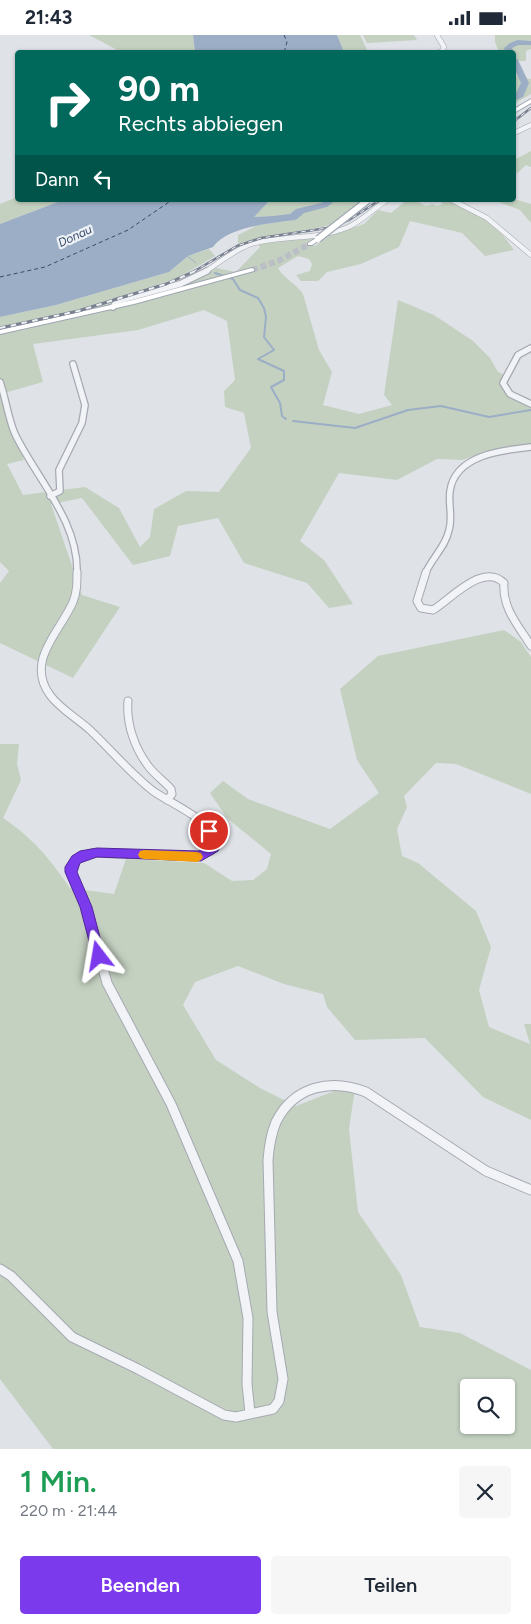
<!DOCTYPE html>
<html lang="de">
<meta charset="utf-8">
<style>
:root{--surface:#fff;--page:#f6f6f7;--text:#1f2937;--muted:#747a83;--accent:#7c3aed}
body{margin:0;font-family:Figtree,sans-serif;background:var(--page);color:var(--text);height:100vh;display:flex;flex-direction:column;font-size:19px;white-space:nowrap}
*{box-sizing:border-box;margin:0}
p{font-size:16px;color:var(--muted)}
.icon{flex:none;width:28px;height:28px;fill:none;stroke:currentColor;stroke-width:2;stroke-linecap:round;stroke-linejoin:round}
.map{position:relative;height:1414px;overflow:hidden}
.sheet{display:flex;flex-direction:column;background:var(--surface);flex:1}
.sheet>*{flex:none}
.guide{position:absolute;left:15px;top:15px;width:501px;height:152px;border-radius:5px;box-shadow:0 1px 4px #0004;background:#00695c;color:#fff;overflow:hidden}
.tools{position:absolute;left:460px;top:1344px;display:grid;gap:10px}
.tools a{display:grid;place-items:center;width:55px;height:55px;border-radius:5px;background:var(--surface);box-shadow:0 1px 4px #0004;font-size:25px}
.pin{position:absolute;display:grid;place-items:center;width:42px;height:42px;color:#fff;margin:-21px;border:2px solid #fff;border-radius:50%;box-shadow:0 1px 5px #0007}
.me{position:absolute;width:55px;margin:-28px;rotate:346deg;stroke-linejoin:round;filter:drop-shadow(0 0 4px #0008)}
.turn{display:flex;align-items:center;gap:18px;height:105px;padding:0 20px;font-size:22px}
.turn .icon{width:65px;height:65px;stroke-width:2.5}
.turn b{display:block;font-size:35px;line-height:42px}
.then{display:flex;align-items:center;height:48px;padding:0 20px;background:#0003;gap:10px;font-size:19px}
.round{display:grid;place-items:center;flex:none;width:52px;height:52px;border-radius:5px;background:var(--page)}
.headline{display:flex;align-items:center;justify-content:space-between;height:85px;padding:0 20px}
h1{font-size:30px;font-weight:600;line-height:38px;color:#1e9e55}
.primary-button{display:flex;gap:10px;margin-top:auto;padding:10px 20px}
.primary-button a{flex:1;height:58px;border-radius:5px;background:var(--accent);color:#fff;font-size:20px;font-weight:600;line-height:58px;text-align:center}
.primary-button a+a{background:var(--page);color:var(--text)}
.status{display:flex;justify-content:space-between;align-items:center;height:35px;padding:0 25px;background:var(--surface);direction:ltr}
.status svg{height:14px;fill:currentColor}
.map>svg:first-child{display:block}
.green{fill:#c4d1c1;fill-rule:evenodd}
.water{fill:#9caec5}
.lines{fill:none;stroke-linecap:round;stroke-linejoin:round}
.stream-far1{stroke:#9caec5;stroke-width:1}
.stream{stroke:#9caec5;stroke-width:2}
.river{fill:#9caec5;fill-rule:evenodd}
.ferry{stroke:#364c6e;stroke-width:1;stroke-dasharray:4 3;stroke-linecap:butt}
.primary-tunnel{stroke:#bbbec5;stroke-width:6;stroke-dasharray:6 3;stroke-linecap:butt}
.street-far3-casing{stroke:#a5a9b1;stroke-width:5.5}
.street-far2-casing{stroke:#a5a9b1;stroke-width:8}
.street-far1-casing{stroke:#a5a9b1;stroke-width:9}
.street-casing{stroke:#a5a9b1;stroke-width:11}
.primary-casing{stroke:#9fa6b2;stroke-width:2}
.street-far3{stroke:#f1f3f6;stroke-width:4.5}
.street-far2{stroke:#f1f3f6;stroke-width:5.5}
.street-far1{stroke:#f1f3f6;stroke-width:7}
.street{stroke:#f1f3f6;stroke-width:9}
.primary{fill:#fff;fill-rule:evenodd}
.rail-far1-casing{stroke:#7a8190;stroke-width:2.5}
.rail-casing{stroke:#7a8190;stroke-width:3}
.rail-far1{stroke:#eef1f5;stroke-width:1;stroke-dasharray:4.5;stroke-linecap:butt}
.rail{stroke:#eef1f5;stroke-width:2;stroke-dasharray:5.5;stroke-linecap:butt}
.primary-bridge-casing{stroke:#9fa6b2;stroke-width:8;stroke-linecap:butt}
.primary-bridge{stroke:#fff;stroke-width:6}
.route{fill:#7c3aed;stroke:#51269a}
.slow{fill:#f59e0b}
.labels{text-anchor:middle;stroke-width:4.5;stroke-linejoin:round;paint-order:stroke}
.far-water-label{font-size:12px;font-style:italic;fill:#364c6e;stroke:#eef1f5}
</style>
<div class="status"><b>21:43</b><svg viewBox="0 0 49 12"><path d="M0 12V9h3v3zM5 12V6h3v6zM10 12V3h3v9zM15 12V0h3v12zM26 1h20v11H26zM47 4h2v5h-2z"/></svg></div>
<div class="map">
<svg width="531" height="1414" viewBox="0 0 531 1414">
<rect width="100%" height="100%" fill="#dfe2e7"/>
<!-- green -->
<path class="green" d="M89,0h104l2,17h-74z
M337,0h23l8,17h-24z
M363,0h51l3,5 -50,3z
M495,0h36v14l-5,2v10h-12v-8l-15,-1 -4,-10z
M514,34l3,8 14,2v15l-17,10z
M531,116v16l-5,-2 -12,11v-16z
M17,162l1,3h45l-63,24v-20z
M514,164l17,5v19l-11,-13 -26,-10z
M270,165h92l-29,25 -57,10 -38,9v-9l20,-10 37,-5 -4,-5 -38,2z
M407,165h7l12,6 7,-2 4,2 6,-2 -4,-4c34,0 57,24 75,50l-29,6 -23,-23 -52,-12 -11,26 -38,17 -34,8 -9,9h-17l-5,-6 14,-4 2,-7 -3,-5 -11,-3 -20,12c8,13 18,15 25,26l16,56 13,22 -9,33 36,9 33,-9 -8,-10 14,-95 36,15 39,26 17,17 8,14 7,3 -4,7c-2,14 19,18 30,23v40l-34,4 -35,11 -25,-1 -40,21 -58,-7 -39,68 24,19 29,44 -24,4 -22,-25 -63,-20 -26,-45 -40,8 -8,30 -37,9 -51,-67 -31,6 31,91 38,12 -47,71 -73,-35v-60l9,-12 -9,-9v-245l56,-12 113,-33 19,-16 21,-7 6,7 -35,21 -46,16 3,3 62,-18 17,-10 20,4 24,-25 -3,-3 20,-4 38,-3 -9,6 9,3 15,-11 34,-11 14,-14 13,3zM204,275l23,11 8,59 -11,11 1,16 19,6 7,35 -32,44 -33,-1 -32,18 -4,28 -10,10 -21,-39 -34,-21 -62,8 -16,-31 17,-4 -13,-30 -7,-37 39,-11 -10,-38 105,-14z
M504,595l17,12 10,15v137l-75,-30 -20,-1 -32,33 3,11 -10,22 5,27 16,7 58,48 15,36 -12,43 10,37 41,17 -6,-20h7v96l-48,-23 -58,-59 -70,2 -28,-33 -4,-13 -39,-10 -46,-18 -43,16 -12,23 33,55 44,28 36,18 41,-16 18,-1 -6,40 9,83 43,63 19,52 40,6 71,37v79h-478l-53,-70v-635h19l-2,20 4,16 -18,38c31,21 46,40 67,70l44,6 12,-35 78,4 28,18 21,-1 14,-11 4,-15 -44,-36 -17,-25 13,-12 25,18 82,30 49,-36 -22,-33 -17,-71 38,-33zM469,1352h37v38h-37z"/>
<!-- water -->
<path class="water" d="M193,0h144l7,17h-149z
M63,165h207l-16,17 37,-2 5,5c-25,3 -69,7 -83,27l-25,9 -19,16 -113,33 -56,12v-93z"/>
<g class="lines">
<!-- stream-far1 -->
<path class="stream-far1" d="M186,220l10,8"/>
<!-- stream -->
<path class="stream" d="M215,238l18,6 7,11 18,8 6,10 2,9 -2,20 10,13 -16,9 26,12v9l-13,7 9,16 2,13 4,3
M293,386l62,7 53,-18 33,-4 48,11 42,-7"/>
<!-- river -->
<path class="river" d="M518,5l13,1v4h-13l-6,3 2,5v1l-8,-1 -2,-5 6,-5z
M514,22l4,3 11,23 -6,14 -9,4v-6l2,-2 5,-10 -7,-15z
M325,165h11l-9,7 -23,6 -7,6 -23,3 -5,-3 5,-3 16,-2 6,-5 25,-6z"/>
<!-- ferry -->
<path class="ferry" d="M284,0l3,7 -3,11
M0,242l45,-10 83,-37 44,-30"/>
<!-- primary-tunnel -->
<path class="primary-tunnel" d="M252,235l26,-9 32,-17"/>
<!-- street-far3 casing -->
<g class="street-far3-casing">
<path id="street-far3" d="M437,0l7,12 -2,4 -5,2
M514,98l17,-8
M452,165l35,18 44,37
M205,237c15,-10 29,-22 46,-28 31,-9 65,-4 95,-16 15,-6 27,-19 41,-28"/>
</g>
<!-- street-far2 casing -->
<g class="street-far2-casing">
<path id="street-far2" d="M113,272l4,-6 63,-17 27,-13
M531,313l-13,7 -15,28 7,11 21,10
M0,347c6,17 8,36 15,52 21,44 64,87 62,140
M50,461l10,-5 -1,-21 23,-47 3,-18 -12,-41
M425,539c7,-16 21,-28 24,-44 4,-13 -1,-26 1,-39 5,-36 52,-41 81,-44"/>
</g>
<!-- street-far1 casing -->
<g class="street-far1-casing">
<path id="street-far1" d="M77,537c0,11 0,20 -4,30 -13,30 -48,59 -23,93 10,14 27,23 40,35 21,20 40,43 63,61 19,13 45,23 59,42 4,7 3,12 -1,18l-15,6 -105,-4 -17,9 -3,10 15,35 14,51
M426,537l-9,29 4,7 12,2c18,-11 50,-48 71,-27 -2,25 14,42 27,63
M128,666c-2,23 7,48 21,66 6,8 15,14 22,22l1,5 -5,6"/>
</g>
<!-- street casing -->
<g class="street-casing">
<path id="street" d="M100,922l7,26 64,121 67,157 10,57 -1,66 3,29
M0,1234l11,7 61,61 66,32 86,46 12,2 37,-8 6,-8 4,-22 -11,-67 -4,-152c1,-13 3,-26 8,-38 18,-36 55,-44 90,-30l120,79 45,19"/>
</g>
<!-- primary casing -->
<g class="primary-casing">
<path id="primary" d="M531,64v4l-17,10v-4z
M316,203l5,1 -9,6h-4v-2z
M252,233l2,1v2l-120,33 -134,30v-4l133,-30z"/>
</g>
<!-- street-far3 -->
<use href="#street-far3" class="street-far3"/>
<!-- street-far2 -->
<use href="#street-far2" class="street-far2"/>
<!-- street-far1 -->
<use href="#street-far1" class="street-far1"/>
<!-- street -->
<use href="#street" class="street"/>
<!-- primary -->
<use href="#primary" class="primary"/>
<!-- rail-far1 casing -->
<g class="rail-far1-casing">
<path id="rail-far1" d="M514,86l17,-13
M193,237l44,-26 24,-8 66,-10 22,-8 31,-20"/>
</g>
<!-- rail casing -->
<g class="rail-casing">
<path id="rail" d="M0,293l78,-17 88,-27 29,-13"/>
</g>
<!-- rail-far1 -->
<use href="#rail-far1" class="rail-far1"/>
<!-- rail -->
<use href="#rail" class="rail"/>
<!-- primary-bridge casing -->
<g class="primary-bridge-casing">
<path id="primary-bridge" d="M318,204l50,-39"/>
</g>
<!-- primary-bridge -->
<use href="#primary-bridge" class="primary-bridge"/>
</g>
<!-- route -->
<path class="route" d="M209,791l4,1 8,12 -1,8 -2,4 -17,10 -104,-4 -17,6 -3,9 15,35 13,49 -2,4 -4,1 -5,-1 -14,-53 -15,-35v-5l7,-11 8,-5 17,-3 102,3 9,-6 1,-6 -6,-8 2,-4z"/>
<!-- slow -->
<path class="slow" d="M144,815l53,2 4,1 2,4 -2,3 -4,2 -53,-3 -4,-1 -2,-3 2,-4z"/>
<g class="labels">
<!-- far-water labels -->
<g class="far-water-label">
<text transform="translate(75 201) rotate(-25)" y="4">Donau</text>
</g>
</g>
</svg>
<div class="tools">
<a><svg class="icon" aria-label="search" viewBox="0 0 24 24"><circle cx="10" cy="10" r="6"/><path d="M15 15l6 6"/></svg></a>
</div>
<div class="pin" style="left:209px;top:796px;background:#d93025"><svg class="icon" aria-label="arrive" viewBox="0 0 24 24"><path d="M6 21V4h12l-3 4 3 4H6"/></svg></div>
<svg class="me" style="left:99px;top:921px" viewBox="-20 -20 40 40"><path d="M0-17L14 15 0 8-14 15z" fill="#7c3aed" stroke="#fff" stroke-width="4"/></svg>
<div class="guide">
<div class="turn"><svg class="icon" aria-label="right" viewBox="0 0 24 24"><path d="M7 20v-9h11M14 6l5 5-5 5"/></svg><div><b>90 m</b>Rechts abbiegen</div></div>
<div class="then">Dann<svg class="icon" aria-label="left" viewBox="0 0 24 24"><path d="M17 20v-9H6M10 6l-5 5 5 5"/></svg></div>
</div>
</div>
<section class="sheet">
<div class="headline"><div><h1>1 Min.</h1><p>220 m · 21:44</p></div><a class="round"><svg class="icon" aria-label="close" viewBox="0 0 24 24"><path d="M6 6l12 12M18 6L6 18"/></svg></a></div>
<div class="primary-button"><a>Beenden</a><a>Teilen</a></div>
</section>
